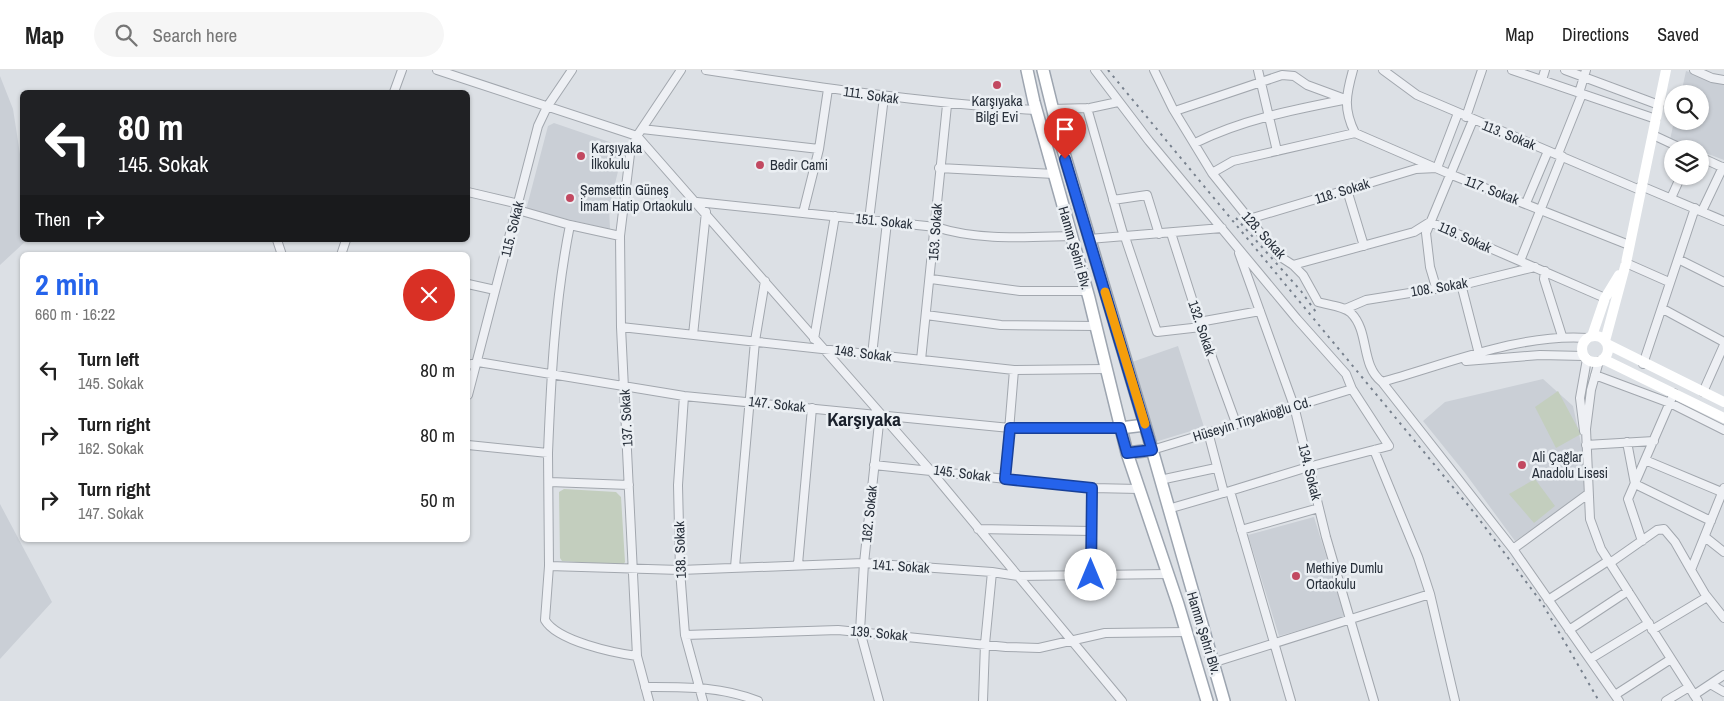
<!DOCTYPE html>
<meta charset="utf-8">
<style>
:root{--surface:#fff;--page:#f6f6f6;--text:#222;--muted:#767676;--line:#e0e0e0;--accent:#2563eb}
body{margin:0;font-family:"Archivo Narrow",sans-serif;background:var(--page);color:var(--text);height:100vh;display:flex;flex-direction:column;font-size:19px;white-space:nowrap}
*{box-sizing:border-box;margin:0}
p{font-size:16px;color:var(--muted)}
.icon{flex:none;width:28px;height:28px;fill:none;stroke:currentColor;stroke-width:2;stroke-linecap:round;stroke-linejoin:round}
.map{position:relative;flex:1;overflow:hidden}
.details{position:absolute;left:20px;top:182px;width:450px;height:290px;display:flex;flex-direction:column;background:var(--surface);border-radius:8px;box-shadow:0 1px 4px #0004}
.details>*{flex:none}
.banner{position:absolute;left:20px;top:20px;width:450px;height:152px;border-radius:8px;box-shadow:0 1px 4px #0004;background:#202124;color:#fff;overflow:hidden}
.tools{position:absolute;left:1664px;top:15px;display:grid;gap:10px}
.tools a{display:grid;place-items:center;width:45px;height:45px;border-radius:50%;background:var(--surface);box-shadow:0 1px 4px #0004;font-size:25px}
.pin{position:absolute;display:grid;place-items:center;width:42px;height:42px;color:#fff;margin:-51px -21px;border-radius:50% 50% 50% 0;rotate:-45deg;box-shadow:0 0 5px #0007}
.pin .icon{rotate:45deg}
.me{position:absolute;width:55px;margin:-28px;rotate:0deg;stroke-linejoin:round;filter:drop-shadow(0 0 4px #0008)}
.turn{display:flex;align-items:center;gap:18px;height:105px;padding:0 15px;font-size:22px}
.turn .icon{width:65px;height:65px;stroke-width:2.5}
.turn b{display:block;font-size:35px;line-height:42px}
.then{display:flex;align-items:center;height:48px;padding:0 15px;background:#0003;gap:10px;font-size:19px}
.round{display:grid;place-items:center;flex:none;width:52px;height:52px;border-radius:26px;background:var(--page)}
.headline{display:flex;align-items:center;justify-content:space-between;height:85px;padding:0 15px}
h1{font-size:30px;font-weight:800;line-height:38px;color:var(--accent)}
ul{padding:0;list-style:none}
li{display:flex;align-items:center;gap:15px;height:65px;padding:0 15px}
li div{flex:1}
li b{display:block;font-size:19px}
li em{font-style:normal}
header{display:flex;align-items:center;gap:30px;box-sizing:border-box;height:70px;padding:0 25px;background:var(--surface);border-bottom:1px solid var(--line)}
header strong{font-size:24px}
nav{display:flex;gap:28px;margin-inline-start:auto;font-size:18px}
.search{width:350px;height:45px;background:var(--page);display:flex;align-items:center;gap:12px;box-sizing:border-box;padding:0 18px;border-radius:28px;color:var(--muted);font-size:19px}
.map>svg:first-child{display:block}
.built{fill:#cacfd6}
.green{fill:#c3cebe}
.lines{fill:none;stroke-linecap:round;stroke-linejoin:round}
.street-casing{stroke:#a2a7ae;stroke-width:10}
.primary-casing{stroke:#9da5b0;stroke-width:14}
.street{stroke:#eef0f4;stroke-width:8}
.secondary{stroke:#fff;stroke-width:10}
.primary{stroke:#fff;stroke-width:11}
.rail{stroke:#77808d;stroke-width:2;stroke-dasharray:2.5 5;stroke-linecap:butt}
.route-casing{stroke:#184099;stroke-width:12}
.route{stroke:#2563eb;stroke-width:9}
.slow{stroke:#f59e0b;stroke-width:9}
.poi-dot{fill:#c24961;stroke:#ebeff3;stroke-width:2}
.labels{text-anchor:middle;stroke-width:5;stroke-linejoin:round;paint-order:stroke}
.street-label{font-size:14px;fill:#272f3a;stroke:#ebeff3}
.poi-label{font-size:14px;fill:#272f3a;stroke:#ebeff3;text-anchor:start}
.district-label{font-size:19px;font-weight:bold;fill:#1a202b;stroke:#ebeff3}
</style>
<header>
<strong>Map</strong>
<div class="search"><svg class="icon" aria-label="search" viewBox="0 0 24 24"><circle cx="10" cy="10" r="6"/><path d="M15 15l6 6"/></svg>Search here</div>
<nav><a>Map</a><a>Directions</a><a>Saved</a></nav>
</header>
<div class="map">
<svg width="1724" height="631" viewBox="0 0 1724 631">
<rect width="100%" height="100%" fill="#dce0e5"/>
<!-- built -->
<path class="built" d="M1686,1l38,12v77l-24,-9v-2l-30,-9 4,-19h26v-27h-19z
M0,6l13,33 9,58v73h5l-27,25z
M554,53l70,24 -15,61 1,21 -84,-19 22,-84z
M1178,276l26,81 -49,15 -23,-80z
M1543,309l30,27 11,51 1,36 -70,48 -50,-68 -42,-52 22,-19z
M0,434l52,98 -52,57z
M1314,447l31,100 -66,19 -31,-101z"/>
<!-- green -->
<path class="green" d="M1558,321l23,43 -25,14 -21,-41z
M1535,409l20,27 -21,17 -25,-29z
M564,419l52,3 5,5 4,65 -2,3 -61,-4 -2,-3 -1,-66z"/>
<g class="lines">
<!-- street casing -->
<g class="street-casing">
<path id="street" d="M437,0l200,66 293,334 192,231
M706,0c111,17 217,33 330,40
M1095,0l54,71 148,178 49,55 6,15 37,57 -81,21 -78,24 61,210
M1154,0l19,39 39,64 67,83 14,9 10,10 15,27c10,3 26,4 33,11 19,19 9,52 31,69l131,167 106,152
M1258,0l19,81
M1353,0c-7,25 -10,39 2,63l97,42 177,70
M1383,0l34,25 223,95
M1512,0l144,49
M1565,0l94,35
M1694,0l18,8 12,2
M1542,10l3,-10
M394,22l8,-22
M1579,23l7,-23
M1087,38l37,129
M1052,39l38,-1 28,-6
M1175,41l107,-36 12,1 13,9 38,14
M1466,47l16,-47
M642,59l177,20
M1653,65l30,14
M1195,73c46,-23 97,-33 148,-43
M1558,84l24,-60
M1700,87l24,11
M939,98l115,6
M1212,103l21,-12 122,-28
M1641,116l83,35
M1347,120l17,56
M468,122l51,12
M1671,128l10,-22
M1113,130l34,-5 12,39
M697,132l239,25c42,14 91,10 136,9
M1526,133l22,-52
M518,140l52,15
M1702,141l21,-44
M803,143l16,-64 9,-60
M1249,149l167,-50 21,-1 21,-55
M869,150l15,-123
M1171,163l30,94 35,96
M1125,167l32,95 44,-5
M1089,169l133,-11
M277,170l5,15
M1239,183l55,153 32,131 48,164
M341,185l5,-15
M1680,190l44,22
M1520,191l42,-105
M1626,193l43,19
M1293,195l121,-33 16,-10 175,76
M1545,201l-1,8 18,57
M931,209l89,12h67
M468,214l27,6
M1461,214l18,70
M1436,217l-6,-20 -4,-34 47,-113
M1345,239l21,-9 100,-16 69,-17
M1663,239l61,33
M926,245l75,10 95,1
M1199,252l61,-11
M621,257l393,43 92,-1
M693,265l13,-123
M814,269l21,-123
M872,285l15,-133
M921,290l26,-255
M1466,291l74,-6 44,1
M1599,291l-8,29 -5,39 4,90 11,30 97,152
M1643,294l52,-156
M468,295l10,-3 206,34 326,32h110
M1595,305l75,28 54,27
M1382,312c65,-18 139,-49 206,-44
M1703,322l21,-47
M468,325l70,-269 9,-19 25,-37
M684,326l-6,89 2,85 5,65 18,66
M1584,361l-4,-33 7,-39
M1208,362l16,61
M1627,372l8,42 76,37
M468,375l80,8c3,-76 7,-153 22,-228l50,11
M1586,375l68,-4
M1152,380l200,-61
M1374,380l44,107 12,37
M548,383l1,113 -4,54c12,21 69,33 92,36
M1645,390l79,33
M874,395l218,23 47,1
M1005,409l9,-109
M1160,410l56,-12
M550,412l79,3
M1724,418l-33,82 14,24 19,24
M1168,439l62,-18
M978,459l114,2
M1241,460l78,-22
M1705,467l19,15
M1642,471l-14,-42 46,-106
M1513,479l75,-55
M1610,493l47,-33 7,-1 11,13 16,28
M798,494l14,-156
M549,496l131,4 184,-7 128,9 26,4 150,-2
M735,497l20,-226 10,-60
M1091,505l1,-87
M1548,530l60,-39
M1569,560l59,-39
M1652,560l55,-33
M685,565l153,-5 168,17 33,1 66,-15 82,-1
M1590,589l59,-36
M1212,593l218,-69 25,107
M1712,615l12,7
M645,617c39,0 76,-1 113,14
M1615,625l56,-36
M1694,625l30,-20
M649,631l-12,-45 -16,-329 -1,-91 10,-82 7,-18 44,-66
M879,631l-19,-70 4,-68 16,-149
M983,631l2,-57 7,-72
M1666,631l23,-14"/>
</g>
<!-- primary casing -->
<g class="primary-casing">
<path id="primary" d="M1027,0l7,32 55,196 38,155 51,151 29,97
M1043,0l18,73 84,282 79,276
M1120,358l25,-3
M1127,383l25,-3"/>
</g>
<!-- street -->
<use href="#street" class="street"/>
<!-- secondary -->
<path class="secondary" d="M1592,266l13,-38 14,-23
M1582 279a13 13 0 1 1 26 0a13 13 0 1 1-26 0Z
M1605,271l21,-78 40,-193
M1607,274l117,58
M1603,289l121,59"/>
<!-- primary -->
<use href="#primary" class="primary"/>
<!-- rail -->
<path class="rail" d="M1108,0l368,445 66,88 57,98
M1236,148l65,73 17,24"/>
</g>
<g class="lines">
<!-- route casing -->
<g class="route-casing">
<path id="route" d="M1065,89l87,291 -25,3 -7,-25h-110l-5,51 87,9 -1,87"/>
</g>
<!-- route -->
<use href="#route" class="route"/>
<!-- slow -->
<path class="slow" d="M1105,222l40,132"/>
</g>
<!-- markers -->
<g class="poi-dot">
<circle cx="997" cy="15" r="5"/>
<circle cx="581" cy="86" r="5"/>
<circle cx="760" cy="95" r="5"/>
<circle cx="570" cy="128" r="5"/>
<circle cx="1522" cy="395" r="5"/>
<circle cx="1296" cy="506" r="5"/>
</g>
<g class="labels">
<!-- street labels -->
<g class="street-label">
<text transform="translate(871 25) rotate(8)" y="5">111. Sokak</text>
<text transform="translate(1509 65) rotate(22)" y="5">113. Sokak</text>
<text transform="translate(1492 120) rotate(21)" y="5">117. Sokak</text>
<text transform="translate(1342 121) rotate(-17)" y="5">118. Sokak</text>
<text transform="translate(884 151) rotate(6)" y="5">151. Sokak</text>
<text transform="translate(512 159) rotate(-76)" y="5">115. Sokak</text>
<text transform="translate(935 162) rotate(-86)" y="5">153. Sokak</text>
<text transform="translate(1264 165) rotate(48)" y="5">128. Sokak</text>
<text transform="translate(1465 167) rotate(24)" y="5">119. Sokak</text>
<text transform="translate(1075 178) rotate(74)" y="5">Hamm Şehri Blv.</text>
<text transform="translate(1439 217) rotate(-9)" y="5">108. Sokak</text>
<text transform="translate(1202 258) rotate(71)" y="5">132. Sokak</text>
<text transform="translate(863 283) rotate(7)" y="5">148. Sokak</text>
<text transform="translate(777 334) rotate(6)" y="5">147. Sokak</text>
<text transform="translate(626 348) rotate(-93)" y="5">137. Sokak</text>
<text transform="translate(1252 349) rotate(-17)" y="5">Hüseyin Tiryakioğlu Cd.</text>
<text transform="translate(1310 402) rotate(76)" y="5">134. Sokak</text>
<text transform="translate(962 403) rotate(7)" y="5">145. Sokak</text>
<text transform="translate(869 444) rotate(-84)" y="5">162. Sokak</text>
<text transform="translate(680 480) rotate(-92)" y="5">138. Sokak</text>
<text transform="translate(901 496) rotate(4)" y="5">141. Sokak</text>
<text transform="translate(879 563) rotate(5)" y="5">139. Sokak</text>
<text transform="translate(1204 563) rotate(73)" y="5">Hamm Şehri Blv.</text>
</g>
<!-- poi labels -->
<g class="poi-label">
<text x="997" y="36" text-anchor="middle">Karşıyaka<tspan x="997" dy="16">Bilgi Evi</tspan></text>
<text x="591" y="83">Karşıyaka<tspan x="591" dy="16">İlkokulu</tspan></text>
<text x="770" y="100">Bedir Cami</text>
<text x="580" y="125">Şemsettin Güneş<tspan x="580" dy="16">İmam Hatip Ortaokulu</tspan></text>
<text x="1532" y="392">Ali Çağlar<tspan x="1532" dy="16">Anadolu Lisesi</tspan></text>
<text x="1306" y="503">Methiye Dumlu<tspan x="1306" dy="16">Ortaokulu</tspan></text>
</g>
<!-- district labels -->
<g class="district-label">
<text x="864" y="356">Karşıyaka</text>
</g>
</g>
</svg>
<div class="tools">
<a><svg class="icon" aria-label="search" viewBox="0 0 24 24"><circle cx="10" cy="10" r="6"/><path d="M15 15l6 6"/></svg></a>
<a><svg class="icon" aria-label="layers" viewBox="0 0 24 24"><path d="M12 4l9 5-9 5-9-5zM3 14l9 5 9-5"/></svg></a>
</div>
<div class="pin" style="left:1065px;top:89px;background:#d93025"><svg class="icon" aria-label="arrive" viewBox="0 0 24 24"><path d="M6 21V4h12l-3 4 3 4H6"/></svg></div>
<svg class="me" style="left:1091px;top:505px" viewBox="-20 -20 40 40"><circle r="19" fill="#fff"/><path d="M0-13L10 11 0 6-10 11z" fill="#2563eb"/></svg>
<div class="banner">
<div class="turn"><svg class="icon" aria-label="left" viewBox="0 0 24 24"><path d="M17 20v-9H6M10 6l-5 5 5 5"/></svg><div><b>80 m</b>145. Sokak</div></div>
<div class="then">Then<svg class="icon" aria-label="right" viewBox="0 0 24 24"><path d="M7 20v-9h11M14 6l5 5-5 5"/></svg></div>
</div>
<section class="details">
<div class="headline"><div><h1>2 min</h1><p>660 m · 16:22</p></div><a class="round" style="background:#d93025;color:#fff"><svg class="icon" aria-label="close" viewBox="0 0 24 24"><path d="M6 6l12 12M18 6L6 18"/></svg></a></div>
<ul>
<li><svg class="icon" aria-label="left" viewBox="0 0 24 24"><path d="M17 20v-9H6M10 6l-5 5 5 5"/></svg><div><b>Turn left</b><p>145. Sokak</p></div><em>80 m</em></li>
<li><svg class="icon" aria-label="right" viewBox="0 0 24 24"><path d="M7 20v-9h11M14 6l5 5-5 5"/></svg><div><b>Turn right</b><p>162. Sokak</p></div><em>80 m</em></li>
<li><svg class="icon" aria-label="right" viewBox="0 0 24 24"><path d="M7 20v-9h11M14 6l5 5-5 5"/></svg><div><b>Turn right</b><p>147. Sokak</p></div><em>50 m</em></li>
</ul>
</section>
</div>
